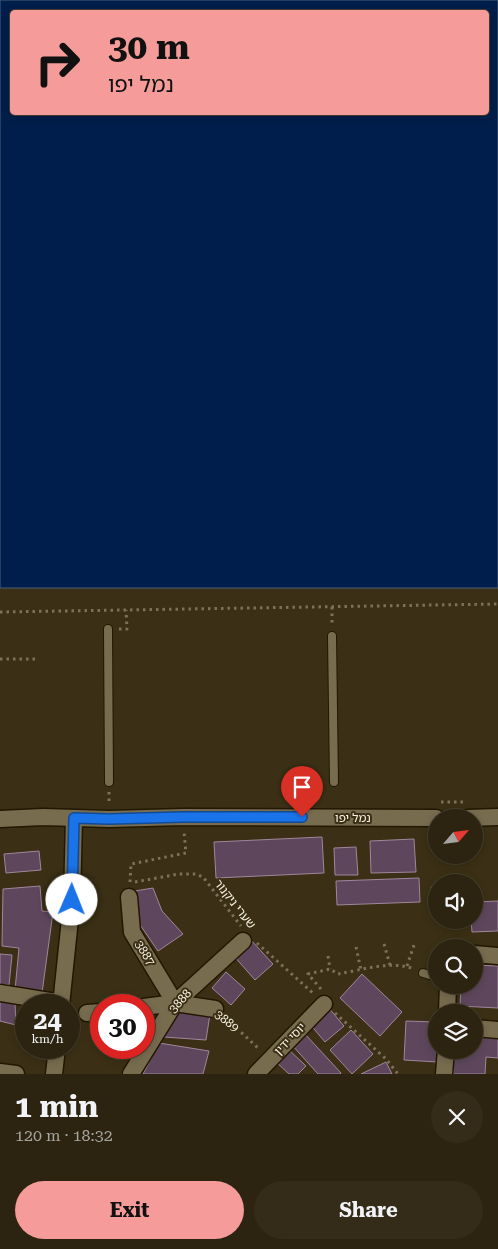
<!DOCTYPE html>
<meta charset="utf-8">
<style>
:root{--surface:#2c2410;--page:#342c19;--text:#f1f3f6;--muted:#a6a49f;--line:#484130;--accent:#f59b99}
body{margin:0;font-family:"Roboto Serif","Noto Sans Hebrew",serif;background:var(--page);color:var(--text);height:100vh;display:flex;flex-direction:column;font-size:19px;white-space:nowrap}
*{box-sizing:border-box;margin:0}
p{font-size:16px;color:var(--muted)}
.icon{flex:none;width:28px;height:28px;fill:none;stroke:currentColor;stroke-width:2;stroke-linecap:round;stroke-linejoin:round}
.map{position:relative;height:1074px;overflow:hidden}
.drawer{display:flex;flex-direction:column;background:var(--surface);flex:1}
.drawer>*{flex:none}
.top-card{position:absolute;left:10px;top:10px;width:479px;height:105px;border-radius:5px;box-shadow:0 2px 8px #0003,0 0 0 1px var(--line);background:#f59b99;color:#111;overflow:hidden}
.needle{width:32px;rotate:62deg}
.controls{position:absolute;left:428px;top:809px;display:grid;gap:10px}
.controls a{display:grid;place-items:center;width:55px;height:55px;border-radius:50%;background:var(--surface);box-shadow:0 2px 8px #0003,0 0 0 1px var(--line);font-size:25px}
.speed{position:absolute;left:15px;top:994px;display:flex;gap:10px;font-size:25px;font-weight:700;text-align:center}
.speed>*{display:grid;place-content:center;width:65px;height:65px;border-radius:50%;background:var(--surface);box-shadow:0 2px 8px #0003,0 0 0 1px var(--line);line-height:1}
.speed small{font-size:12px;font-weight:400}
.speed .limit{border:8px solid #d22;background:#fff;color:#111}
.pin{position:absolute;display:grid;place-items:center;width:42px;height:42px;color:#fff;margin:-51px -21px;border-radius:50% 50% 50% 0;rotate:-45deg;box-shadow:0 0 5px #0007}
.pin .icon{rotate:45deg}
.me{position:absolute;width:55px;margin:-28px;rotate:1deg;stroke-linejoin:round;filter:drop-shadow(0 0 4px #0008)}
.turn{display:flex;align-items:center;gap:18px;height:105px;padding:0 15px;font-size:22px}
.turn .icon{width:65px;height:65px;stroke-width:2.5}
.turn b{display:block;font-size:35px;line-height:42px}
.round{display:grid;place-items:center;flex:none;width:52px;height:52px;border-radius:26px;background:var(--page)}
.overview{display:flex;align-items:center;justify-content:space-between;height:85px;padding:0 15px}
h1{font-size:30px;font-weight:700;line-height:38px}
.cta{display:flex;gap:10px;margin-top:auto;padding:10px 15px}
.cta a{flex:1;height:58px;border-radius:30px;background:var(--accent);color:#111;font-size:20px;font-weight:700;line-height:58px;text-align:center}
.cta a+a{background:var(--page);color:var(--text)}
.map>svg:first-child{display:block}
.water{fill:#001e4b;stroke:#4b5e79;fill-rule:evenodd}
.building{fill:#5e475c;stroke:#9f869d}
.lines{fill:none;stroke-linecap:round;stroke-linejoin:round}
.service-casing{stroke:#221700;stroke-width:10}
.minor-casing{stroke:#221700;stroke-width:19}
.path{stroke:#7c725b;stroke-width:3;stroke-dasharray:2.5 4;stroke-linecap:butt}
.service{stroke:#786c4f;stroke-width:8}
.minor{stroke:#786c4f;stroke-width:16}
.route-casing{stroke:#114b97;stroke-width:12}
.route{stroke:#1a73e8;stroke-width:9}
.labels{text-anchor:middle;stroke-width:4;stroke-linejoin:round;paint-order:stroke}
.street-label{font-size:12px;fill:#faf3e3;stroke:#3b3015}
</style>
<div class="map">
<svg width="498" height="1074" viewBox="0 0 498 1074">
<rect width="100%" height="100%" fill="#3b3015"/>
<!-- water -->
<path class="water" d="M0,0h498v588h-498zM12,12h474v100h-474z"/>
<!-- building -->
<path class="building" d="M322,837l2,36 -108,5 -2,-36z
M414,839l2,33 -45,1 -1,-32z
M356,847l2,28h-23l-1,-27z
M39,851l2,19 -35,3 -2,-19z
M419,878l1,24 -83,3 -1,-24z
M40,886l2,25 11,1 -11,81 -27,-3 4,-42 -17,-2 1,-57z
M436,886v22h-2l-3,-21z
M153,888l9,23 21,23 -25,17 -22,-32 -1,-28z
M498,901v30l-26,1 -1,-12h3v-18z
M250,939l23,25 -18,16 -22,-25z
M0,954l12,1 -3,30 -9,-1z
M474,965l24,1v42l-38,-2 1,-21h13z
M226,972l19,17 -14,16 -19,-17z
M362,974l40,38 -22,24 -40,-38z
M0,1000l15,3 1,22 -16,-4z
M328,1007l16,19 -19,16 -16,-19z
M180,1011l30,3 -4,26 -42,-3z
M406,1021l30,1v28h2v12l-34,-2z
M351,1030l22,24 -21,20 -22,-24z
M474,1031l24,2v25l-12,-1 -1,17h-32l1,-24h20z
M304,1033l37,40 -1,1h-22l-27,-30z
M159,1043l50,8 -6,23h-60z
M287,1048l19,18 -8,8h-9l-14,-13z
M386,1062l6,12h-31z"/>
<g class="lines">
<!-- service casing -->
<g class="service-casing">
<path id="service" d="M108,629l1,153
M332,636l2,146
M423,973l13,4"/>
</g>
<!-- minor casing -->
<g class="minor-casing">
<path id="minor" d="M468,818l30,-1
M0,819l43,-2 66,2 74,-2 253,1
M129,897l3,35 43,71
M474,954l24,2
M0,993l62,10
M61,1005l11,-105 2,-82
M144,1007l31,-4 40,6
M447,1012l1,-27
M87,1013l14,-1
M474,1028l24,2
M0,1072l16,2
M54,1074l3,-26
M131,1074l44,-71 68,-62
M256,1074l68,-70
M444,1074l2,-24"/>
</g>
<!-- path -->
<path class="path" d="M332,607v19
M0,612l498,-8
M119,629h8l-1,-19
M0,659h36
M109,792v13
M441,802h23
M130,882l1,-18 55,-11 -2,-21
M135,882l44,-8h17l7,3 38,49
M257,943l57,51
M384,944l6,21
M356,947l5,23
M328,956l2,13
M407,966l7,-21
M321,989l-13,-15 22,-5 8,5c23,-4 54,-14 76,-5
M335,1013l51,46 12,15
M227,1019l32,30"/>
<!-- service -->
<use href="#service" class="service"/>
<!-- minor -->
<use href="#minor" class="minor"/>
</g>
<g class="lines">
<!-- route casing -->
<g class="route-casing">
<path id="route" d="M72,900l2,-82 35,1 74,-2h119"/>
</g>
<!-- route -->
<use href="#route" class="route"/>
</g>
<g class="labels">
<!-- street labels -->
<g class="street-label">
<text x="353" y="822">נמל יפו</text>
<text transform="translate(235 904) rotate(52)" y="4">שערי ניקנור</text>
<text transform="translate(145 953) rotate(59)" y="4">3887</text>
<text transform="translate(180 1001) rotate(-48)" y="4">3888</text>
<text transform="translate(227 1021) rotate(39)" y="4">3889</text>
<text transform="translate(290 1039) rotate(-46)" y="4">יוסי ידין</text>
</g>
</g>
</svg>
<div class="controls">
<a><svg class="needle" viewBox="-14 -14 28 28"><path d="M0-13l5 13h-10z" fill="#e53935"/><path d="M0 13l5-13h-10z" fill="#a6a49f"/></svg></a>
<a><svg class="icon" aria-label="sound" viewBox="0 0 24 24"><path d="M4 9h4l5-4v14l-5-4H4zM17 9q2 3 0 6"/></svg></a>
<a><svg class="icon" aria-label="search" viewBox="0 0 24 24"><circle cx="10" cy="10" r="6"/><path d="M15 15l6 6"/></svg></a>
<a><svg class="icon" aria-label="layers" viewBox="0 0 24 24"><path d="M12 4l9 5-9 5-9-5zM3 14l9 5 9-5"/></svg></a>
</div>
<div class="speed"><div>24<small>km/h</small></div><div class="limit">30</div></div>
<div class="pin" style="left:302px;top:817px;background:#d93025"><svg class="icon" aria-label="arrive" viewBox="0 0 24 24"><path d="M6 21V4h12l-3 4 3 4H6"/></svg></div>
<svg class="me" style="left:72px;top:900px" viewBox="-20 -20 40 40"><circle r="19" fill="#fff"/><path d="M0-13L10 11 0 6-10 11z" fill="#1a73e8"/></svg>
<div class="top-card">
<div class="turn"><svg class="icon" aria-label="right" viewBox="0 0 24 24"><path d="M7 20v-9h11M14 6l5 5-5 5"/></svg><div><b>30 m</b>נמל יפו</div></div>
</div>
</div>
<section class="drawer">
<div class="overview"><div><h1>1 min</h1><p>120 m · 18:32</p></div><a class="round"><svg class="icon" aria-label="close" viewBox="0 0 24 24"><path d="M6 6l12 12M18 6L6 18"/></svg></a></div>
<div class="cta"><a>Exit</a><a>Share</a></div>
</section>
